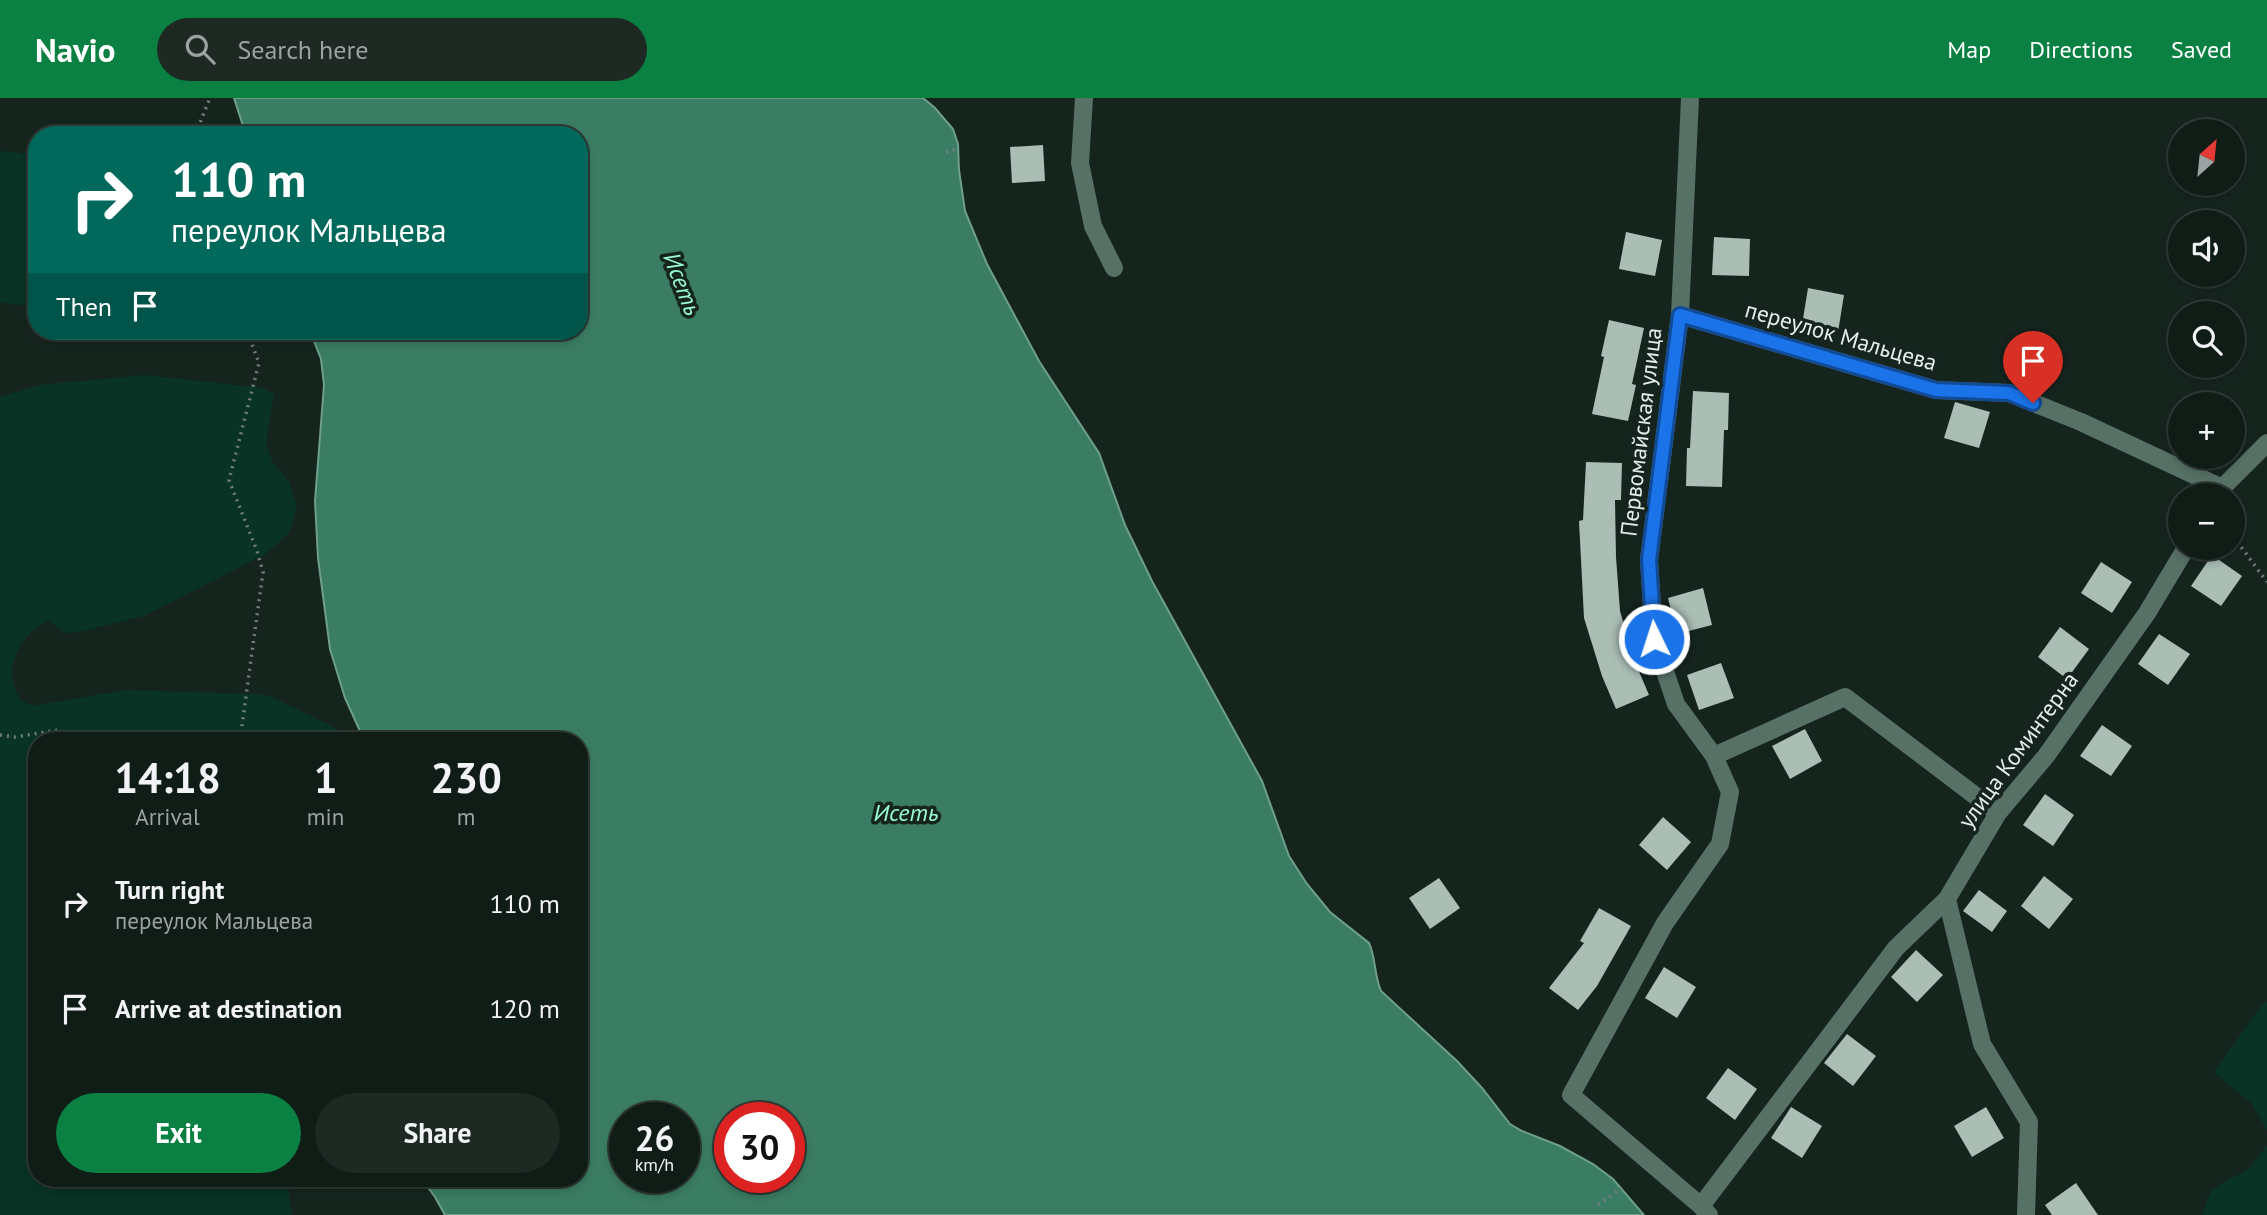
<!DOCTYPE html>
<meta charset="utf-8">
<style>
:root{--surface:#101c16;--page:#1e2923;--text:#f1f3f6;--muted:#9ca1a1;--line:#303a35;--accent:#0b8043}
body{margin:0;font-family:"PT Sans",sans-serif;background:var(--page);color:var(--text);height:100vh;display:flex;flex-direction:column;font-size:26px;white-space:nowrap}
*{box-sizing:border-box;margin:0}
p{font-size:23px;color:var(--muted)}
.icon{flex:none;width:38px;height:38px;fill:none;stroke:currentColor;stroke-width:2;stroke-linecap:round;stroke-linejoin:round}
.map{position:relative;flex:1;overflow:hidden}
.sheet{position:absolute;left:28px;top:634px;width:560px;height:455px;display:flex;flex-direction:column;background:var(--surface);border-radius:28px;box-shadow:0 4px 10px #0003,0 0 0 2px var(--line)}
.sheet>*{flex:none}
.guide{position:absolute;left:28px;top:28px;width:560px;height:214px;border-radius:28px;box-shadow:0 4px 10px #0003,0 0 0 2px var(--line);background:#00695c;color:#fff;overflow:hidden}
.needle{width:46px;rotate:27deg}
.buttons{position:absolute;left:2168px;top:21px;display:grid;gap:14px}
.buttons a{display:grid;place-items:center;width:77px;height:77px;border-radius:50%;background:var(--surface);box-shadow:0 4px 10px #0003,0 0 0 2px var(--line);font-size:35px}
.speed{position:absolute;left:609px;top:1004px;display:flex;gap:14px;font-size:35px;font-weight:700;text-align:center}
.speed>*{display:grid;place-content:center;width:91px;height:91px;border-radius:50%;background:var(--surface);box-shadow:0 4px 10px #0003,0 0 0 2px var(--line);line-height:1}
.speed small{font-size:18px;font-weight:400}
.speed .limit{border:10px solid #d22;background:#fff;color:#111}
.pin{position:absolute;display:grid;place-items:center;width:60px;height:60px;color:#fff;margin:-72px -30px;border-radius:50% 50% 50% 0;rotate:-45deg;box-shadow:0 0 7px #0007}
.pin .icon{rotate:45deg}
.me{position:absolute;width:77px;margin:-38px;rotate:356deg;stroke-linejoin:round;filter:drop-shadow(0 0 5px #0008)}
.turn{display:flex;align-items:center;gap:24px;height:147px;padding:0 28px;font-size:32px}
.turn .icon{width:91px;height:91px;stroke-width:2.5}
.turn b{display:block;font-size:49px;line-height:60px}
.then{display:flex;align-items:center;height:66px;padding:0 28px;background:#0003;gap:14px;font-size:26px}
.eta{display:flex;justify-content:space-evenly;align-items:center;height:119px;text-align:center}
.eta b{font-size:42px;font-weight:600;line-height:49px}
.button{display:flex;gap:14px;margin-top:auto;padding:14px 28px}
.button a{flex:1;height:80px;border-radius:42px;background:var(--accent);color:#fff;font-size:28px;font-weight:600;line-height:80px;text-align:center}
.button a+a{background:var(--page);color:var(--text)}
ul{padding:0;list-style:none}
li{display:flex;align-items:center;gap:21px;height:105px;padding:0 28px}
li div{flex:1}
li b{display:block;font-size:26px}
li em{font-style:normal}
header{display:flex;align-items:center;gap:42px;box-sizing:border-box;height:98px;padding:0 35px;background:var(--accent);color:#fff}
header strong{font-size:33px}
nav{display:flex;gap:38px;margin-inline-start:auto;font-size:24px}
.search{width:490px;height:63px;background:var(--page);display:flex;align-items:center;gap:18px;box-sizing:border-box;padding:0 24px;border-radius:38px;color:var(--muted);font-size:26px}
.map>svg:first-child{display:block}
.green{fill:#083325}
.water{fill:#3b7d64;stroke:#6e9f8c;stroke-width:2;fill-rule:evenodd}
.building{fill:#aabeb5}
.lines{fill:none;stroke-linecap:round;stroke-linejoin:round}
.path{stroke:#717e79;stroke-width:3.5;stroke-dasharray:2 5;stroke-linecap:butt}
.minor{stroke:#577166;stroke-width:18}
.route-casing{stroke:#114b97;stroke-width:18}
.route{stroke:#1a73e8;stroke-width:12}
.labels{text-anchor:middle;stroke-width:7;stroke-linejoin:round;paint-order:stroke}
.street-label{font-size:23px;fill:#e4eeea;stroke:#15251e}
.water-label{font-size:24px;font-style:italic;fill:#99fbd2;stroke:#15251e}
</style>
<header>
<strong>Navio</strong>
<div class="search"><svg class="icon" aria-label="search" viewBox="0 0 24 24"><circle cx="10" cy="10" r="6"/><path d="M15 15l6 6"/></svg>Search here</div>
<nav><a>Map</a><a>Directions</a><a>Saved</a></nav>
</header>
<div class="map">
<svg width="2267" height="1117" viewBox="0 0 2267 1117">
<rect width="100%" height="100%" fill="#15251e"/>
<!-- green -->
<path class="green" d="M0,53l37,4v152l-37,-5z
M144,277l118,13 12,6 -8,50 6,17 17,21 8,25 -8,26 -22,20 -123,63 -64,16 -16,1 -15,-13c-20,8 -35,30 -37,52 -1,8 5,19 7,27l13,7 93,-16 130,4 15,2 75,37 10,7h-318v438h249l6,37h-292v-818l39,-12z
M2267,904v128l-15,-26 -38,-32 49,-69z
M2267,1047v70h-65l10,-26 37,-20z"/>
<!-- water -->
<path class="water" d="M234,0h689l12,10 18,21 5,15 1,26 6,41 22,53 52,97 60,92 26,72 27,56 110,200 27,75 18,28 23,28 39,31c7,15 5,32 12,48l76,70 25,27 28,36 12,7 38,15 33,18 20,15 31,36h-1199l-10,-18 -14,-19h158v-438h-215l-19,-42 -15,-49 -12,-91 -3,-57 9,-116 -3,-26 -11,-28h269v-196h-333zM684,1020v60h-59v-60zM789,1020v60h-59v-60z"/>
<!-- building -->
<path class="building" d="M1043,47l2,36 -33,2 -2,-36z
M1626,134l36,8 -7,36 -36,-7z
M1714,139l36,2 -1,37 -37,-1z
M1808,190l36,7 -6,37 -36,-7z
M1609,222l35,8 -12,56 4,1 -8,36 -36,-7 12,-57 -3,-1z
M1693,293l36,2 -1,37h-4l-2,57 -36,-1 1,-38h3z
M1955,304l35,10 -11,36 -35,-10z
M1586,364l36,1 -1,37h-6l1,57 4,54 15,51 14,33 -33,14 -14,-33 -18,-58 -5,-97 4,-1z
M2212,457l30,21 -21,30 -30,-20z
M2101,464l31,20 -20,31 -31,-20z
M1703,490l9,37 -35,9 -9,-36z
M2060,529l29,22 -22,30 -29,-22z
M2159,536l31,20 -22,31 -30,-21z
M1721,565l13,35 -35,12 -12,-35z
M2102,627l30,21 -21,30 -31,-20z
M1805,631l17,32 -32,18 -18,-33z
M2045,696l29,21 -21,31 -30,-21z
M1663,719l28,25 -24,28 -28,-25z
M2044,778l29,23 -24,30 -28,-23z
M1439,780l21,30 -30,21 -21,-31z
M1979,792l28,21 -15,21 -29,-21z
M1599,810l32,18 -34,60 -19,24 -29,-22 35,-45 -4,-2z
M1916,852l27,25 -26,27 -26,-25z
M1664,869l32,20 -19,31 -32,-20z
M1847,936l29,22 -23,30 -29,-23z
M1728,970l29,21 -22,31 -29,-22z
M1791,1009l31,19 -20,32 -31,-20z
M1986,1009l18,31 -32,19 -18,-31z
M2076,1085l22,32h-46l-7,-10z"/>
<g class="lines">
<!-- path -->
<path class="path" d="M195,37l15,-37
M946,54l12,-3
M2233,438l34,46
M0,637l15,2 43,-7 30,10
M240,642l23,-168 -6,-21 -28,-71 30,-117 -12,-32
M1598,1107l24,-17"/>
<!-- minor -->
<path class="minor" d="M1084,0l-4,65 13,63 21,42
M1690,0l-10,217 -31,245 5,79 22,65 38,52 131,-59 153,116
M1680,217l256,75 73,3 72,29 141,66
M2217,397l5,-7 45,-45
M1947,801l35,145 47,78 -3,93
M1701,1108l195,-258 51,-49 51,-86 48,-57 101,-143 39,-65
M1709,1117l-8,-9 -130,-111 94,-172 55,-79 10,-52 -16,-36"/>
</g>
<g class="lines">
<!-- route casing -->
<g class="route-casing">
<path id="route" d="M1654,541l-5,-79 31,-245 256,75 73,3 24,10"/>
</g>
<!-- route -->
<use href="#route" class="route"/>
</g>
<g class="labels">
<!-- street labels -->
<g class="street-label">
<text transform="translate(1841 238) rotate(16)" y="8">переулок Мальцева</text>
<text transform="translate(1641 334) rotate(-83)" y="8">Первомайская улица</text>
<text transform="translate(2018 652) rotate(-54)" y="8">улица Коминтерна</text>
</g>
<!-- water labels -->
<g class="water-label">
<text transform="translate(682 186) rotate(69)" y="8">Исеть</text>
<text x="906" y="723">Исеть</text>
</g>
</g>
</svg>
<div class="buttons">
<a><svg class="needle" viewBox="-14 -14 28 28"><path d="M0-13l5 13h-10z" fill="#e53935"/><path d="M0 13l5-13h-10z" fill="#9ca1a1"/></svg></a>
<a><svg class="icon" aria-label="sound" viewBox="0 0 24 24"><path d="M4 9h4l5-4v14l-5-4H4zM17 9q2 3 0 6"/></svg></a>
<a><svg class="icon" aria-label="search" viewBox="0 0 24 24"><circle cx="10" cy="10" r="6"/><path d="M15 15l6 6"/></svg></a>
<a>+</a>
<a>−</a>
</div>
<div class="speed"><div>26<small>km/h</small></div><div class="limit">30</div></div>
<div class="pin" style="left:2033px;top:305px;background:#d93025"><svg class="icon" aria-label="arrive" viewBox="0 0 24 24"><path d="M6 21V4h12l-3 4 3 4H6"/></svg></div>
<svg class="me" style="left:1654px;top:541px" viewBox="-20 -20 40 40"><circle r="17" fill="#1a73e8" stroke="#fff" stroke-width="3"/><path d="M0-11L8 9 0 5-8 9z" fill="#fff"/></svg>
<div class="guide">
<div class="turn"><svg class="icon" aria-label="right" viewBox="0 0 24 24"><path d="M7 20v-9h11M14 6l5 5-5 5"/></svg><div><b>110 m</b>переулок Мальцева</div></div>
<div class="then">Then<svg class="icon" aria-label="arrive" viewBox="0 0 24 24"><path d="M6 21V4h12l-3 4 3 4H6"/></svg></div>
</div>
<section class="sheet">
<div class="eta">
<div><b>14:18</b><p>Arrival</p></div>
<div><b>1</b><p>min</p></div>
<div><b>230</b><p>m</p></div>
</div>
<ul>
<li><svg class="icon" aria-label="right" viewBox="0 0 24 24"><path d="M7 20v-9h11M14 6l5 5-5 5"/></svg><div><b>Turn right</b><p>переулок Мальцева</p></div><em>110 m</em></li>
<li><svg class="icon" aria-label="arrive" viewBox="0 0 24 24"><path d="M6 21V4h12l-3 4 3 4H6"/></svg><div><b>Arrive at destination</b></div><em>120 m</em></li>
</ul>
<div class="button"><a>Exit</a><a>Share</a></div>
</section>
</div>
